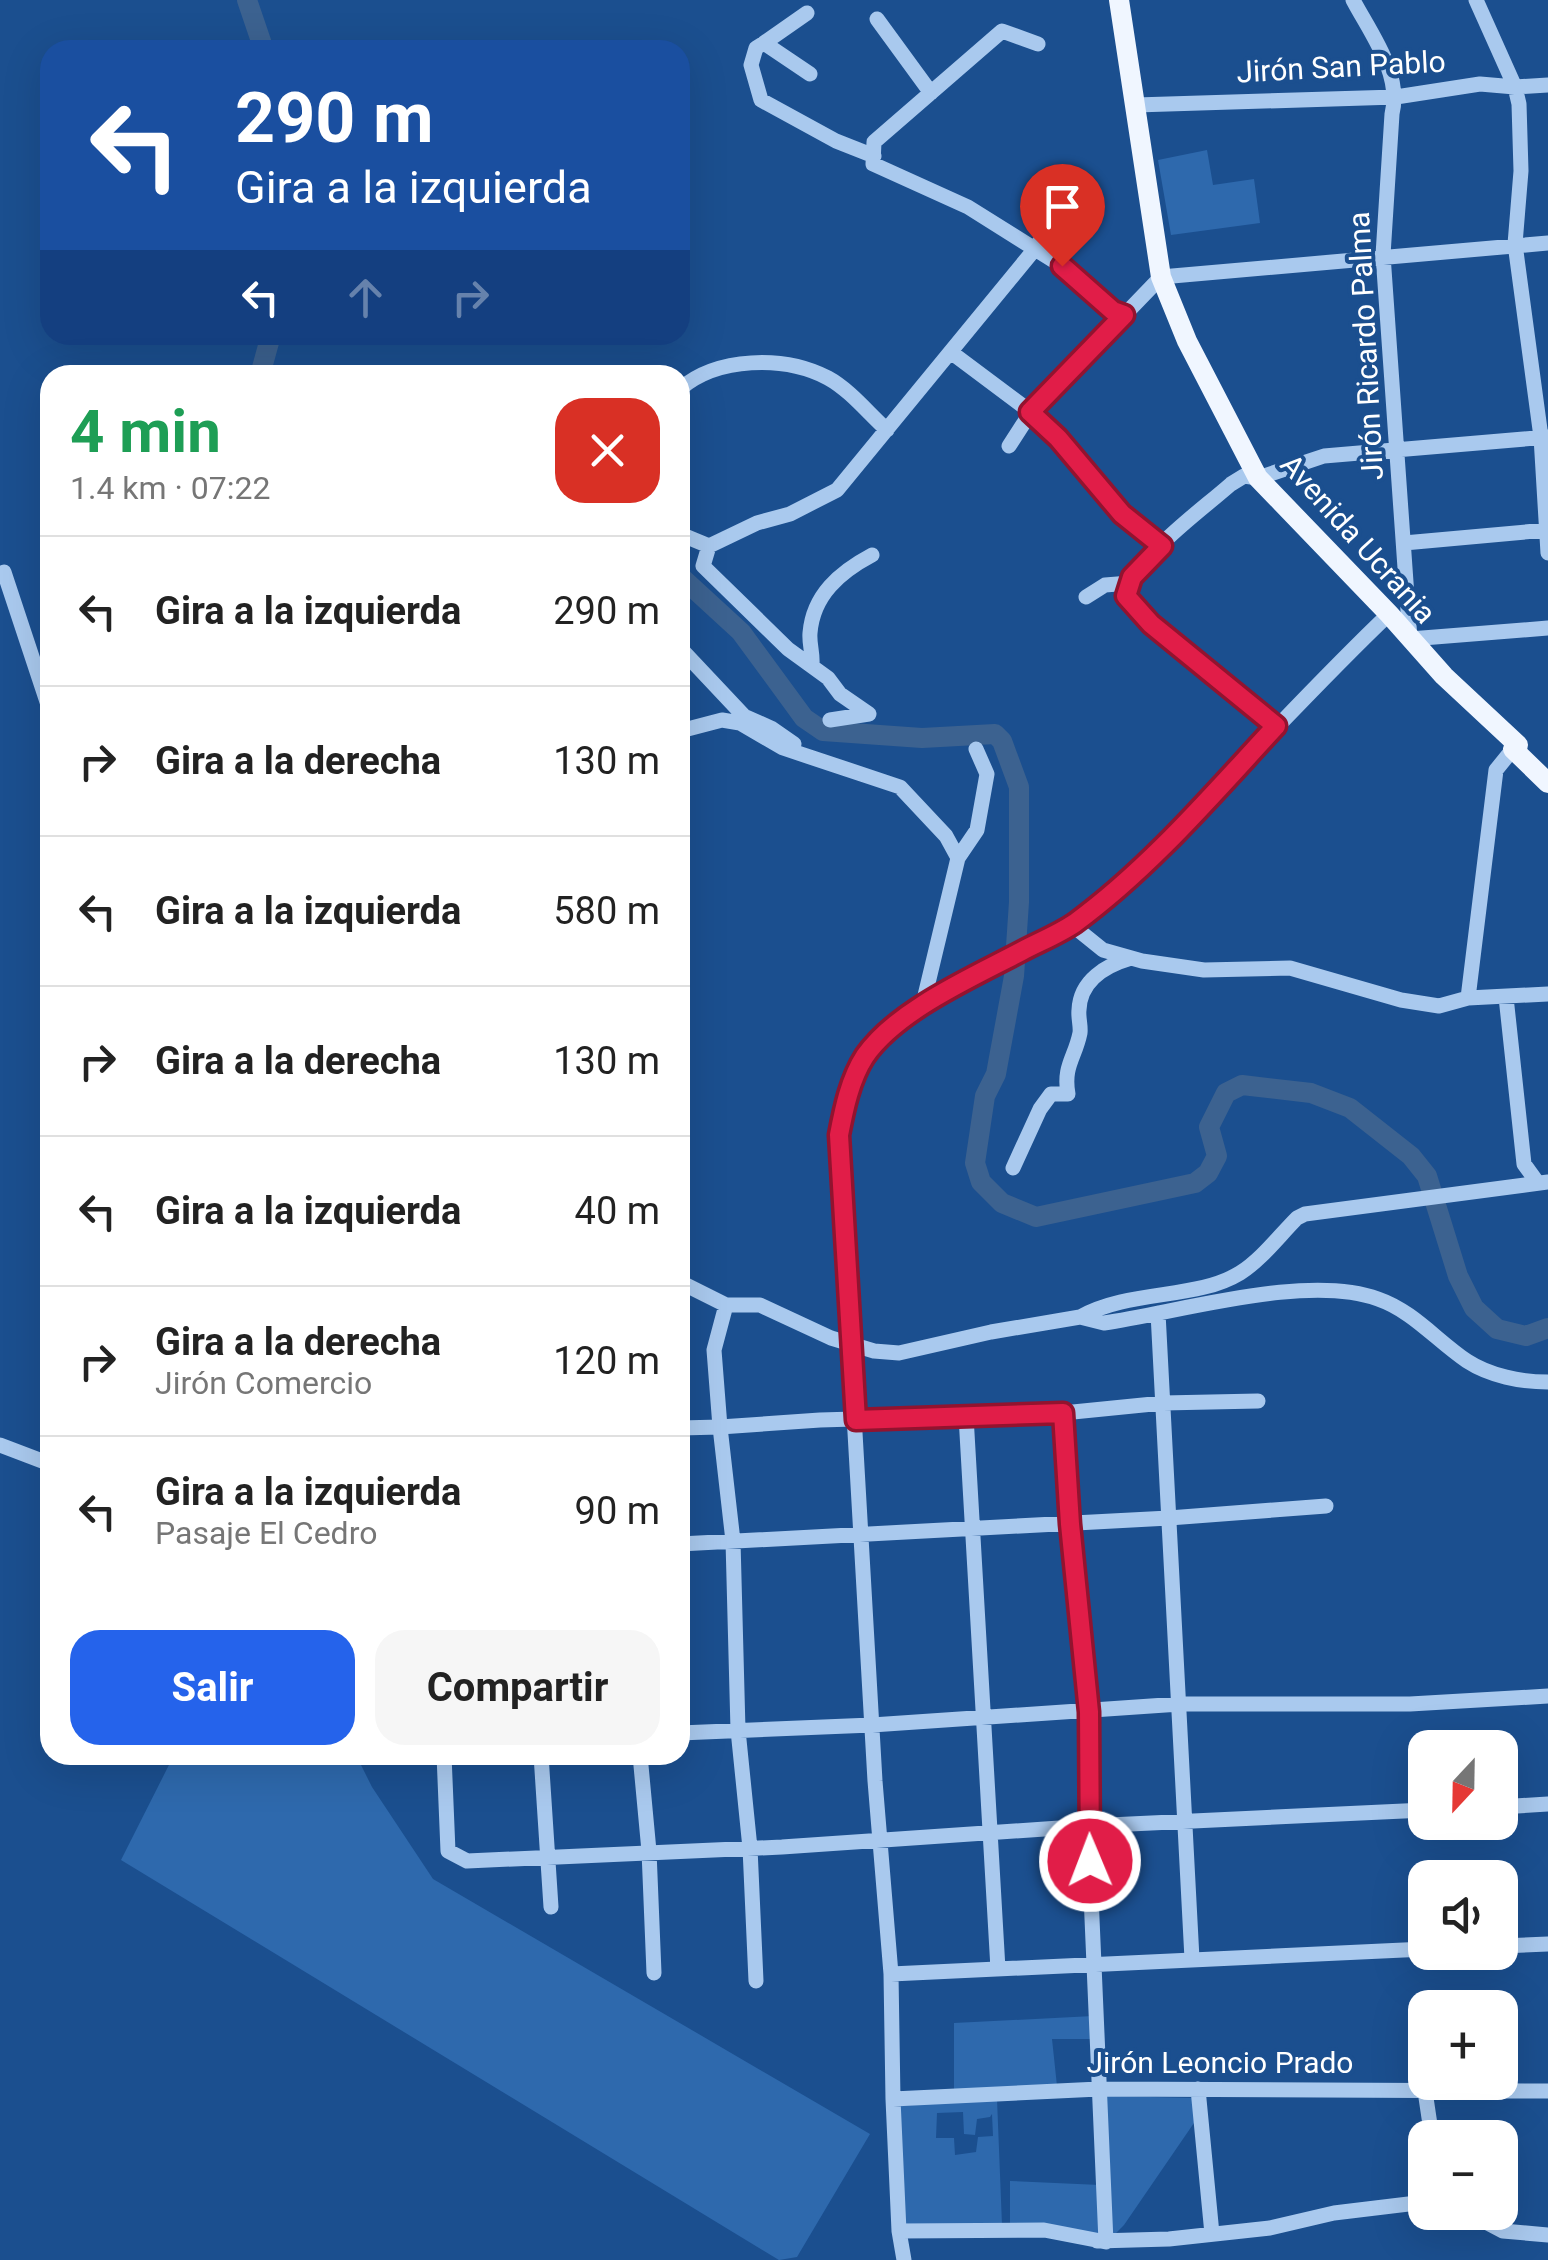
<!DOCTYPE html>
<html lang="es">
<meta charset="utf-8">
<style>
:root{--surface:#fff;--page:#f6f6f6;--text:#222;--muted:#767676;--line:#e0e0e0;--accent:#2563eb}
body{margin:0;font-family:Roboto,sans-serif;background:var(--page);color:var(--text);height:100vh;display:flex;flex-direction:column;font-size:38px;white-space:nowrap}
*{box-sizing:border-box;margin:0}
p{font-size:32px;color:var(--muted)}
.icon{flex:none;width:55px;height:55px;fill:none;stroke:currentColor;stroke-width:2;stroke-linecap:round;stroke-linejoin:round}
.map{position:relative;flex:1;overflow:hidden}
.details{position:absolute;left:40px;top:365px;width:650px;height:1400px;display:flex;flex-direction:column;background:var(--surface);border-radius:30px;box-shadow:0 10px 40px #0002}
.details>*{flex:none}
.banner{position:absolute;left:40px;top:40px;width:650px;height:305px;border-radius:30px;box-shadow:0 10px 40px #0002;background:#1a4fa0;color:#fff;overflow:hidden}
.needle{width:65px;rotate:202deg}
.fabs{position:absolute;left:1408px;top:1730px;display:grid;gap:20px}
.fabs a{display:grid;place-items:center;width:110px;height:110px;border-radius:20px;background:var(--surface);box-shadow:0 10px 40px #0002;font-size:50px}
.pin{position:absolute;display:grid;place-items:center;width:85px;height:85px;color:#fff;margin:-102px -42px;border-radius:50% 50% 50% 0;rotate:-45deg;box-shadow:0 0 10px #0007}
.pin .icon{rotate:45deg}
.me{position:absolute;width:110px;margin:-55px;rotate:359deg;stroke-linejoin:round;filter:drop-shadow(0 0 8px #0008)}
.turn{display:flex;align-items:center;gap:35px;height:210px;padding:0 30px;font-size:45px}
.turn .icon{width:130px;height:130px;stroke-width:2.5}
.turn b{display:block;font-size:70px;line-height:85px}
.lanes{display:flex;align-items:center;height:95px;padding:0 30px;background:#0003;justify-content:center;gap:50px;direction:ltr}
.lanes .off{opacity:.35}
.round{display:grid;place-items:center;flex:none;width:105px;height:105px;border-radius:30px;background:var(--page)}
.headline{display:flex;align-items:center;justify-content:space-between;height:170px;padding:0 30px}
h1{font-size:60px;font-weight:700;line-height:75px;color:#1e9e55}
.button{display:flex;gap:20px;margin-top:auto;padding:20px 30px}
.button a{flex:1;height:115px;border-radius:30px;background:var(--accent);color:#fff;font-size:40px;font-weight:700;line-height:115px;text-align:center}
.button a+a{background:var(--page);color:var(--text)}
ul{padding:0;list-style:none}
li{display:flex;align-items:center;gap:30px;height:150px;padding:0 30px;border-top:2px solid var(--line)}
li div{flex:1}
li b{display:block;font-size:38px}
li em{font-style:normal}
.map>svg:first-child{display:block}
.green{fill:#2e69ad;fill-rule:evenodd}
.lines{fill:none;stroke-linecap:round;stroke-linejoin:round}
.river{stroke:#3c6290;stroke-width:20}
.minor{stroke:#a9c9ee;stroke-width:15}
.major{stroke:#f0f6ff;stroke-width:20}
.route-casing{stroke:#92132f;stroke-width:25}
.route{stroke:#e11d48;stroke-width:18}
.labels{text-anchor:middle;stroke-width:8;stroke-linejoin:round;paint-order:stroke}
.street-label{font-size:30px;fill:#fff;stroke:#1b4f8f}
</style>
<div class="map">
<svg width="1548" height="2260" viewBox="0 0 1548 2260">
<rect width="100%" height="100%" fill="#1b4f8f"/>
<!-- green -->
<path class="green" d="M1207,150l6,35 41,-6 6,44 -89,12 -13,-75z
M174,1755h182l16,32 61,92 437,255 -73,123 -18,3 -658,-400z
M1093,2016v23h-41l5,47 -103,5v-68z
M1106,2096l90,2v22l-72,105 -14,14z
M997,2099l5,126 -98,2 -4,-121zM963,2112l1,22 11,1 2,-16 13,-2 2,-3 1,22 -15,1 -2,15 -21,3 -1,-17h-18l1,-25z
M1010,2181l90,4 2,53 -92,-10z"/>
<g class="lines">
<!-- river -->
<path class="river" d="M247,0l17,50
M260,375l11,-40
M680,576l61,56 63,86 19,13 99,7 73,-4 7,7 17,46v115l-5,74 -18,98 -11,22 -10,67 6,19 21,21 34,14 159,-34 13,-10 9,-17 -8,-29 17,-34 16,-8 69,8 39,15 61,48 16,20 31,100 16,32 23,21 29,7 22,-8"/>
<!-- minor -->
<path class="minor" d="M1353,0c18,34 49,74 39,114l-9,141 27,384 138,-11
M1476,0l39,87 4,17 2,67 -6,73 26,193 7,116
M877,19l54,74
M764,43l43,-30
M1038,44l-36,-13 -128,111 -1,22 95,43 94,59 51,45 11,4
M810,74l-46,-31 -8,5 -5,17 10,35 75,41 38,15
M1136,105l260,-8 84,-13 35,3 33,-2
M952,353l79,59 27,26 64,76 40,32
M680,389c37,-32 104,-34 148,-11 22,12 41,36 59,52
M1009,446l22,-34 130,-135 387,-34
M680,534l29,12
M1404,543l143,-13
M4,572l46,139
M1086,597l19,-12 25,-2
M680,648l64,68 27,12 23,16
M812,665c1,-12 -3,-21 -2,-32 3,-38 30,-61 62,-78
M830,720l39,-6 -29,-20 -12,-16 -40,-29 -85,-83 6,-20 48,-23 33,-9 47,-24 197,-240 34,-50
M1276,726l-125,-102 -25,-29c14,-42 71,-81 105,-111l13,-8 14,2 66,-22 224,-19
M680,731l42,-11 18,3 43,25 117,39 46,49 12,22
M1072,925l31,25 39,11 62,9 86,-2 111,32 38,6 29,-8 80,-4
M1506,997l18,167 13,18
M1468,998l28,-228 17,-21
M922,1008l36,-150 19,-28 10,-56 -11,-25
M1013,1168l27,-59 11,-15h17c-5,-28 7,-36 12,-61 1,-7 -2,-16 -1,-23 1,-30 28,-45 52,-52
M680,1282l46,23h34l71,33 43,13 25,2 92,-21 89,-15 24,6c76,-11 203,-50 274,-24 35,12 59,42 89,62 23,15 54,21 81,21
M726,1305l-12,45 6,77 100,-7 243,-7 100,-10 95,-2
M1158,1313l34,646
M1080,1317c51,-28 116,-17 160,-44 21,-13 39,-37 57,-55l8,-4 243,-32
M966,1416l32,553
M680,1428l40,-1 13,114 5,189 12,118 6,133
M0,1445l50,19
M680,1544l489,-26 157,-12
M680,1733l192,-8 308,-21h230l138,-8
M444,1755l4,96 19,10 315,-14 306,-21 337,-16
M541,1755l10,152
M640,1755l9,96 5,122
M1500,1807l48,-3
M1500,1946l48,-2
M891,1974l534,-25
M1198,2089l14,145
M1425,2091l7,47
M893,2099l206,-10 449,2
M1467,2212l36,19 45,4
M900,2236l-1,-5 145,-1 62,12 -18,-416 1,-114 -19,-188 -7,-111
M1097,2241l72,-2 101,-11 64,-15 91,-11
M904,2260l-5,-29 -6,-132 -2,-125 -16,-193 -33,-575c-2,-51 -7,-103 22,-148 36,-55 146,-99 204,-131 34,-19 63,-53 91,-80 79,-76 151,-158 230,-233"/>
<!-- major -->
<path class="major" d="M1119,0l42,277 26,64 71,137 131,136 55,62 74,69 -5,4 35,34"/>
</g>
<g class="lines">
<!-- route casing -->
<g class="route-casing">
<path id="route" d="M1062,266l51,45 11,4 -94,97 28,26 64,76 40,32 -30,31 -6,19 25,28 125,102c-63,68 -126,142 -201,197 -16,11 -36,19 -53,28 -49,26 -125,59 -157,105 -15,23 -21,53 -26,79l17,285 207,-7 7,111 19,188 1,149"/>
</g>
<!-- route -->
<use href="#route" class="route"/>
</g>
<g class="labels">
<!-- street labels -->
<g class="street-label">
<text transform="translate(1341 67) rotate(-3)" y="10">Jirón San Pablo</text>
<text transform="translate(1366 346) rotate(-93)" y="10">Jirón Ricardo Palma</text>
<text transform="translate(1358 539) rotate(48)" y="10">Avenida Ucrania</text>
<text x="1220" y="2073">Jirón Leoncio Prado</text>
</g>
</g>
</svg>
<div class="fabs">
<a><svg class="needle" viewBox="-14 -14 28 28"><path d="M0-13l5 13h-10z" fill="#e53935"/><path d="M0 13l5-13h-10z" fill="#767676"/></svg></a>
<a><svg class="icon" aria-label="sound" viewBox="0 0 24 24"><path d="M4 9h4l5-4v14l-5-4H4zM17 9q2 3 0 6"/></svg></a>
<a>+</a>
<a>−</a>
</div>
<div class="pin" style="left:1062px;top:266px;background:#d93025"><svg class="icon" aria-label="arrive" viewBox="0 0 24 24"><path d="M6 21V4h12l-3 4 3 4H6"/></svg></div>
<svg class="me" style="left:1090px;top:1861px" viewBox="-20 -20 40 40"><circle r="17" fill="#e11d48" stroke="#fff" stroke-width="3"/><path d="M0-11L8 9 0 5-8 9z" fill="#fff"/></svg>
<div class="banner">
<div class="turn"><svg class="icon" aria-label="left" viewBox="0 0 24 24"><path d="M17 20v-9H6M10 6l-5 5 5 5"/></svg><div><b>290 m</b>Gira a la izquierda</div></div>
<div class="lanes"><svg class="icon" aria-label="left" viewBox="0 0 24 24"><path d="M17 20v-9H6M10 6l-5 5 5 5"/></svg><svg class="icon off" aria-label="ahead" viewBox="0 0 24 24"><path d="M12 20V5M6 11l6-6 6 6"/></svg><svg class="icon off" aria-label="right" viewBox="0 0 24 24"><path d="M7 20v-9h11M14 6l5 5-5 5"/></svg></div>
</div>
<section class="details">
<div class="headline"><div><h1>4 min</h1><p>1.4 km · 07:22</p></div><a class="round" style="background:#d93025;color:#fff"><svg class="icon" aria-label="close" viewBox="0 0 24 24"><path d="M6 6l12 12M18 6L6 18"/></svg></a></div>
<ul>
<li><svg class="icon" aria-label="left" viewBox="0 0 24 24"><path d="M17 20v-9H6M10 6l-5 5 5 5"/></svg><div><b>Gira a la izquierda</b></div><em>290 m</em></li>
<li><svg class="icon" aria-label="right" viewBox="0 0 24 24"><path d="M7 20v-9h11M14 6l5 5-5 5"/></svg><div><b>Gira a la derecha</b></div><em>130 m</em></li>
<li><svg class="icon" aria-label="left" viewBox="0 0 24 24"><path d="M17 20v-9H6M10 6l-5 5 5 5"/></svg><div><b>Gira a la izquierda</b></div><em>580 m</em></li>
<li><svg class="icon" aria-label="right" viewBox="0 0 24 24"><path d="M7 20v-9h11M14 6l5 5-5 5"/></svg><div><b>Gira a la derecha</b></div><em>130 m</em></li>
<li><svg class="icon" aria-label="left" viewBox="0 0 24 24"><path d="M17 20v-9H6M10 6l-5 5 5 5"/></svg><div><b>Gira a la izquierda</b></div><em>40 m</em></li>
<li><svg class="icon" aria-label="right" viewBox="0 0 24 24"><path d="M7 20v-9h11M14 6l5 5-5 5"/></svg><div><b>Gira a la derecha</b><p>Jirón Comercio</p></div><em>120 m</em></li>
<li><svg class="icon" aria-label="left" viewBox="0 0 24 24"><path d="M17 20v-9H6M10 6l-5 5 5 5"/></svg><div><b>Gira a la izquierda</b><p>Pasaje El Cedro</p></div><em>90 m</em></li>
</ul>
<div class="button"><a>Salir</a><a>Compartir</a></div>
</section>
</div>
